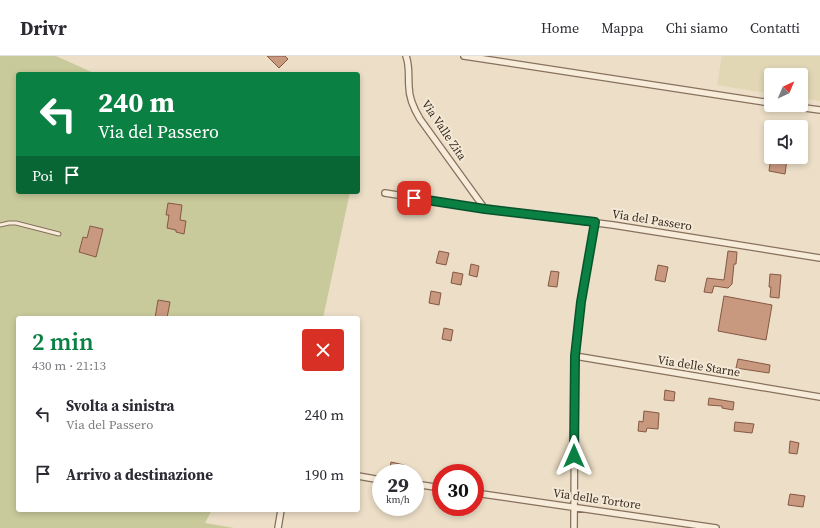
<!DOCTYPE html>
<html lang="it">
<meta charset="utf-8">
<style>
:root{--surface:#fff;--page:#f2f2f3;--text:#2b2b33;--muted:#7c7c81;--line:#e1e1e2;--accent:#0b8043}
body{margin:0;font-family:"Source Serif 4",serif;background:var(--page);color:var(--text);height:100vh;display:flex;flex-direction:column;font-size:15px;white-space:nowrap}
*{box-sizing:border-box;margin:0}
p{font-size:13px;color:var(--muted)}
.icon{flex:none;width:22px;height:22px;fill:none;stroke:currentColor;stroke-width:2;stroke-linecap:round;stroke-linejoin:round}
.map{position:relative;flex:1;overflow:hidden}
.side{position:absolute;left:16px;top:260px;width:344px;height:196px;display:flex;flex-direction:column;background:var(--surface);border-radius:4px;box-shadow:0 2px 6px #0003}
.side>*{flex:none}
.top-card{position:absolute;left:16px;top:16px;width:344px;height:122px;border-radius:4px;box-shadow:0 2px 6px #0003;background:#0b8043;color:#fff;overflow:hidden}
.needle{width:26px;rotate:44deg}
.controls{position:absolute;left:764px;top:12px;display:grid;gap:8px}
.controls a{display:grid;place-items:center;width:44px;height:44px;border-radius:4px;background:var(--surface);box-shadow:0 2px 6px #0003;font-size:20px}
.speed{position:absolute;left:372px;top:408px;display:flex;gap:8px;font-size:20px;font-weight:700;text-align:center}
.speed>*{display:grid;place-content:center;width:52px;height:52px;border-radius:50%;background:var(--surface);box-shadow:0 2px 6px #0003;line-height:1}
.speed small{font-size:10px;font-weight:400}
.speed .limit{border:6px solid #d22;background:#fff;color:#111}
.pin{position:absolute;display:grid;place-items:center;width:34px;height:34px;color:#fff;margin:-17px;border-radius:8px;box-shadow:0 2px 6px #0006}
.me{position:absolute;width:44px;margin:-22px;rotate:0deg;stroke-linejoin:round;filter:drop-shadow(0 0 3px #0008)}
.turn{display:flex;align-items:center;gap:14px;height:84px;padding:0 16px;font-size:18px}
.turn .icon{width:52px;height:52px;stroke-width:2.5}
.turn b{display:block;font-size:28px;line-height:34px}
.then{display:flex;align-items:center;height:38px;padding:0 16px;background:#0003;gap:8px;font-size:15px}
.round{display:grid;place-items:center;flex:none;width:42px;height:42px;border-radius:4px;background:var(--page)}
.summary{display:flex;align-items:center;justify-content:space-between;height:68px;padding:0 16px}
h1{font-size:24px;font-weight:600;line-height:30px;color:var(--accent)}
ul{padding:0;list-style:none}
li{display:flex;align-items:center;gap:12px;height:60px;padding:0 16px}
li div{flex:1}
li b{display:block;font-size:15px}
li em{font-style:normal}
header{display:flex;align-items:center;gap:24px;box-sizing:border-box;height:56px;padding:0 20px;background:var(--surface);border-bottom:1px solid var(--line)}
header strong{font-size:19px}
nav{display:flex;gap:22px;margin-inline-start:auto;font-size:14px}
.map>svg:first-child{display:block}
.farmland{fill:#e1d7b5}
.green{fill:#c8ca9b}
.building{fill:#c8987f;stroke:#855944}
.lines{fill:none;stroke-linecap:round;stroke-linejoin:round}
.lane-casing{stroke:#87705d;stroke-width:5}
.street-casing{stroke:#87705d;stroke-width:8}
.lane{stroke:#f7ecda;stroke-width:3}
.street{stroke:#f7ecda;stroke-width:5.5}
.route-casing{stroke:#07532c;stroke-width:10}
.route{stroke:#0b8043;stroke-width:7}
.labels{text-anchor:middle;stroke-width:4;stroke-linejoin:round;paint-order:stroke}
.street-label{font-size:12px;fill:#382a20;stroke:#f4e9d6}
</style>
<header>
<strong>Drivr</strong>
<nav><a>Home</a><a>Mappa</a><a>Chi siamo</a><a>Contatti</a></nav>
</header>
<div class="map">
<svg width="820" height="472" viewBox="0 0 820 472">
<rect width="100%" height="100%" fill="#ecdec7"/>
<!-- farmland -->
<path class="farmland" d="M722,0h98v45l-19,-3v-23h-30v19l-54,-9z"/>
<!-- green -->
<path class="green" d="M0,0h56l40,18h-78v118h332l-27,126h-305v192h194l-7,13 29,5h-234z"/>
<!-- building -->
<path class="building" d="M267,0h18l3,3 -9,9z
M771,101l16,2 -2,15 -16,-3z
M168,147l14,2 -2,15 6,1 -2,13 -8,-2v-2l-9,-2 2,-13h-3z
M90,170l13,3 -7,28 -17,-5 4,-15 4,1z
M439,195l10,2 -3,12 -10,-2z
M728,195l9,1 -1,12h-2l-2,20 -4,4 -14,-2 -2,7 -8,-1 3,-14 17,2z
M471,208l8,2 -2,11 -8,-2z
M658,209l10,2 -3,15 -10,-2z
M551,215l8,1 -2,15 -9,-1z
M453,216l10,2 -2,11 -10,-2z
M770,218l11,1 -2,23 -9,-1 1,-10h-2z
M431,235l10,2 -2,12 -10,-2z
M724,240l48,9 -6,35 -48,-9z
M158,244l12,2 -3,16h-12z
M444,272l9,2 -2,11 -9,-2z
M738,303l32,6 -1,8 -33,-5z
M665,334l10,2 -1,9 -10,-1z
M709,342l25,4 -1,8 -11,-2v-2l-14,-1z
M644,355l15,2 -1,16 -11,-1 -1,4 -8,-1 1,-10 4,1z
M735,366l19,2 -2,9 -18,-2z
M790,385l9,2 -2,11 -8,-1z
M391,406l13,3 -2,8 -13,-1z
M790,438l15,2 -2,11 -15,-2z"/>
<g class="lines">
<!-- lane casing -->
<g class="lane-casing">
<path id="lane" d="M0,169l9,-2h7l43,11"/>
</g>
<!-- street casing -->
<g class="street-casing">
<path id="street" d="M406,0c4,11 2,20 3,31 0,12 5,22 11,32l65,90
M464,0l307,47
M783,49l37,5
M385,137l100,16 128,16 207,33
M575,300l245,41
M358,420l23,4
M415,428l26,4
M475,437l241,35
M278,472l3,-18
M574,472l1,-172 6,-54 14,-80"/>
</g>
<!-- lane -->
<use href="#lane" class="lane"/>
<!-- street -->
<use href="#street" class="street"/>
</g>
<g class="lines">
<!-- route casing -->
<g class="route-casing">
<path id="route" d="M414,142l71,11 110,13 -14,80 -6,54 -1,100"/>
</g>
<!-- route -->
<use href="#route" class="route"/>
</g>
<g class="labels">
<!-- street labels -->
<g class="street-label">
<text transform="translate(444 74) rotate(56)" y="4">Via Valle Zita</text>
<text transform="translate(652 164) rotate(9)" y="4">Via del Passero</text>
<text transform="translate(699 310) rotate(9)" y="4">Via delle Starne</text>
<text transform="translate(597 443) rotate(8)" y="4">Via delle Tortore</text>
</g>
</g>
</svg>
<div class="controls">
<a><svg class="needle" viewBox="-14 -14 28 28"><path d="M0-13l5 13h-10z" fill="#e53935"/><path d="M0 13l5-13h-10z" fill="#7c7c81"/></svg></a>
<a><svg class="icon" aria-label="sound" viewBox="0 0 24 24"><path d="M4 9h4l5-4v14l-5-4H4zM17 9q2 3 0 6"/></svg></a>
</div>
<div class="speed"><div>29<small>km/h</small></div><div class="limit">30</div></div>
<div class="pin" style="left:414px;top:142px;background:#d93025"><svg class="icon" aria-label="arrive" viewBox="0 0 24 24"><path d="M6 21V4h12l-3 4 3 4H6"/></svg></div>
<svg class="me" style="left:574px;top:400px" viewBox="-20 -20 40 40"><path d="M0-17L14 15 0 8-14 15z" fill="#0b8043" stroke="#fff" stroke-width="4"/></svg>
<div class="top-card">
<div class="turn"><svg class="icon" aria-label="left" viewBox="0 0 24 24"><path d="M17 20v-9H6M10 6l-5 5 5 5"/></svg><div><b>240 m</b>Via del Passero</div></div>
<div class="then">Poi<svg class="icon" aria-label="arrive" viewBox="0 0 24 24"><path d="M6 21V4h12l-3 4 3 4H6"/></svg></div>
</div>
<section class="side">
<div class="summary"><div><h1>2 min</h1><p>430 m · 21:13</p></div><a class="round" style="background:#d93025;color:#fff"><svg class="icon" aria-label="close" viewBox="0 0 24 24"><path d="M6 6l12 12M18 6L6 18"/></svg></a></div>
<ul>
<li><svg class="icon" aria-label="left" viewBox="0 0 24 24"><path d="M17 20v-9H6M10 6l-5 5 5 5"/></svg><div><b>Svolta a sinistra</b><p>Via del Passero</p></div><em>240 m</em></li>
<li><svg class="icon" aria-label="arrive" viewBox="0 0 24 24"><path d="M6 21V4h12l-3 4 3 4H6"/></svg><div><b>Arrivo a destinazione</b></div><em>190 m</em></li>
</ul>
</section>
</div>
